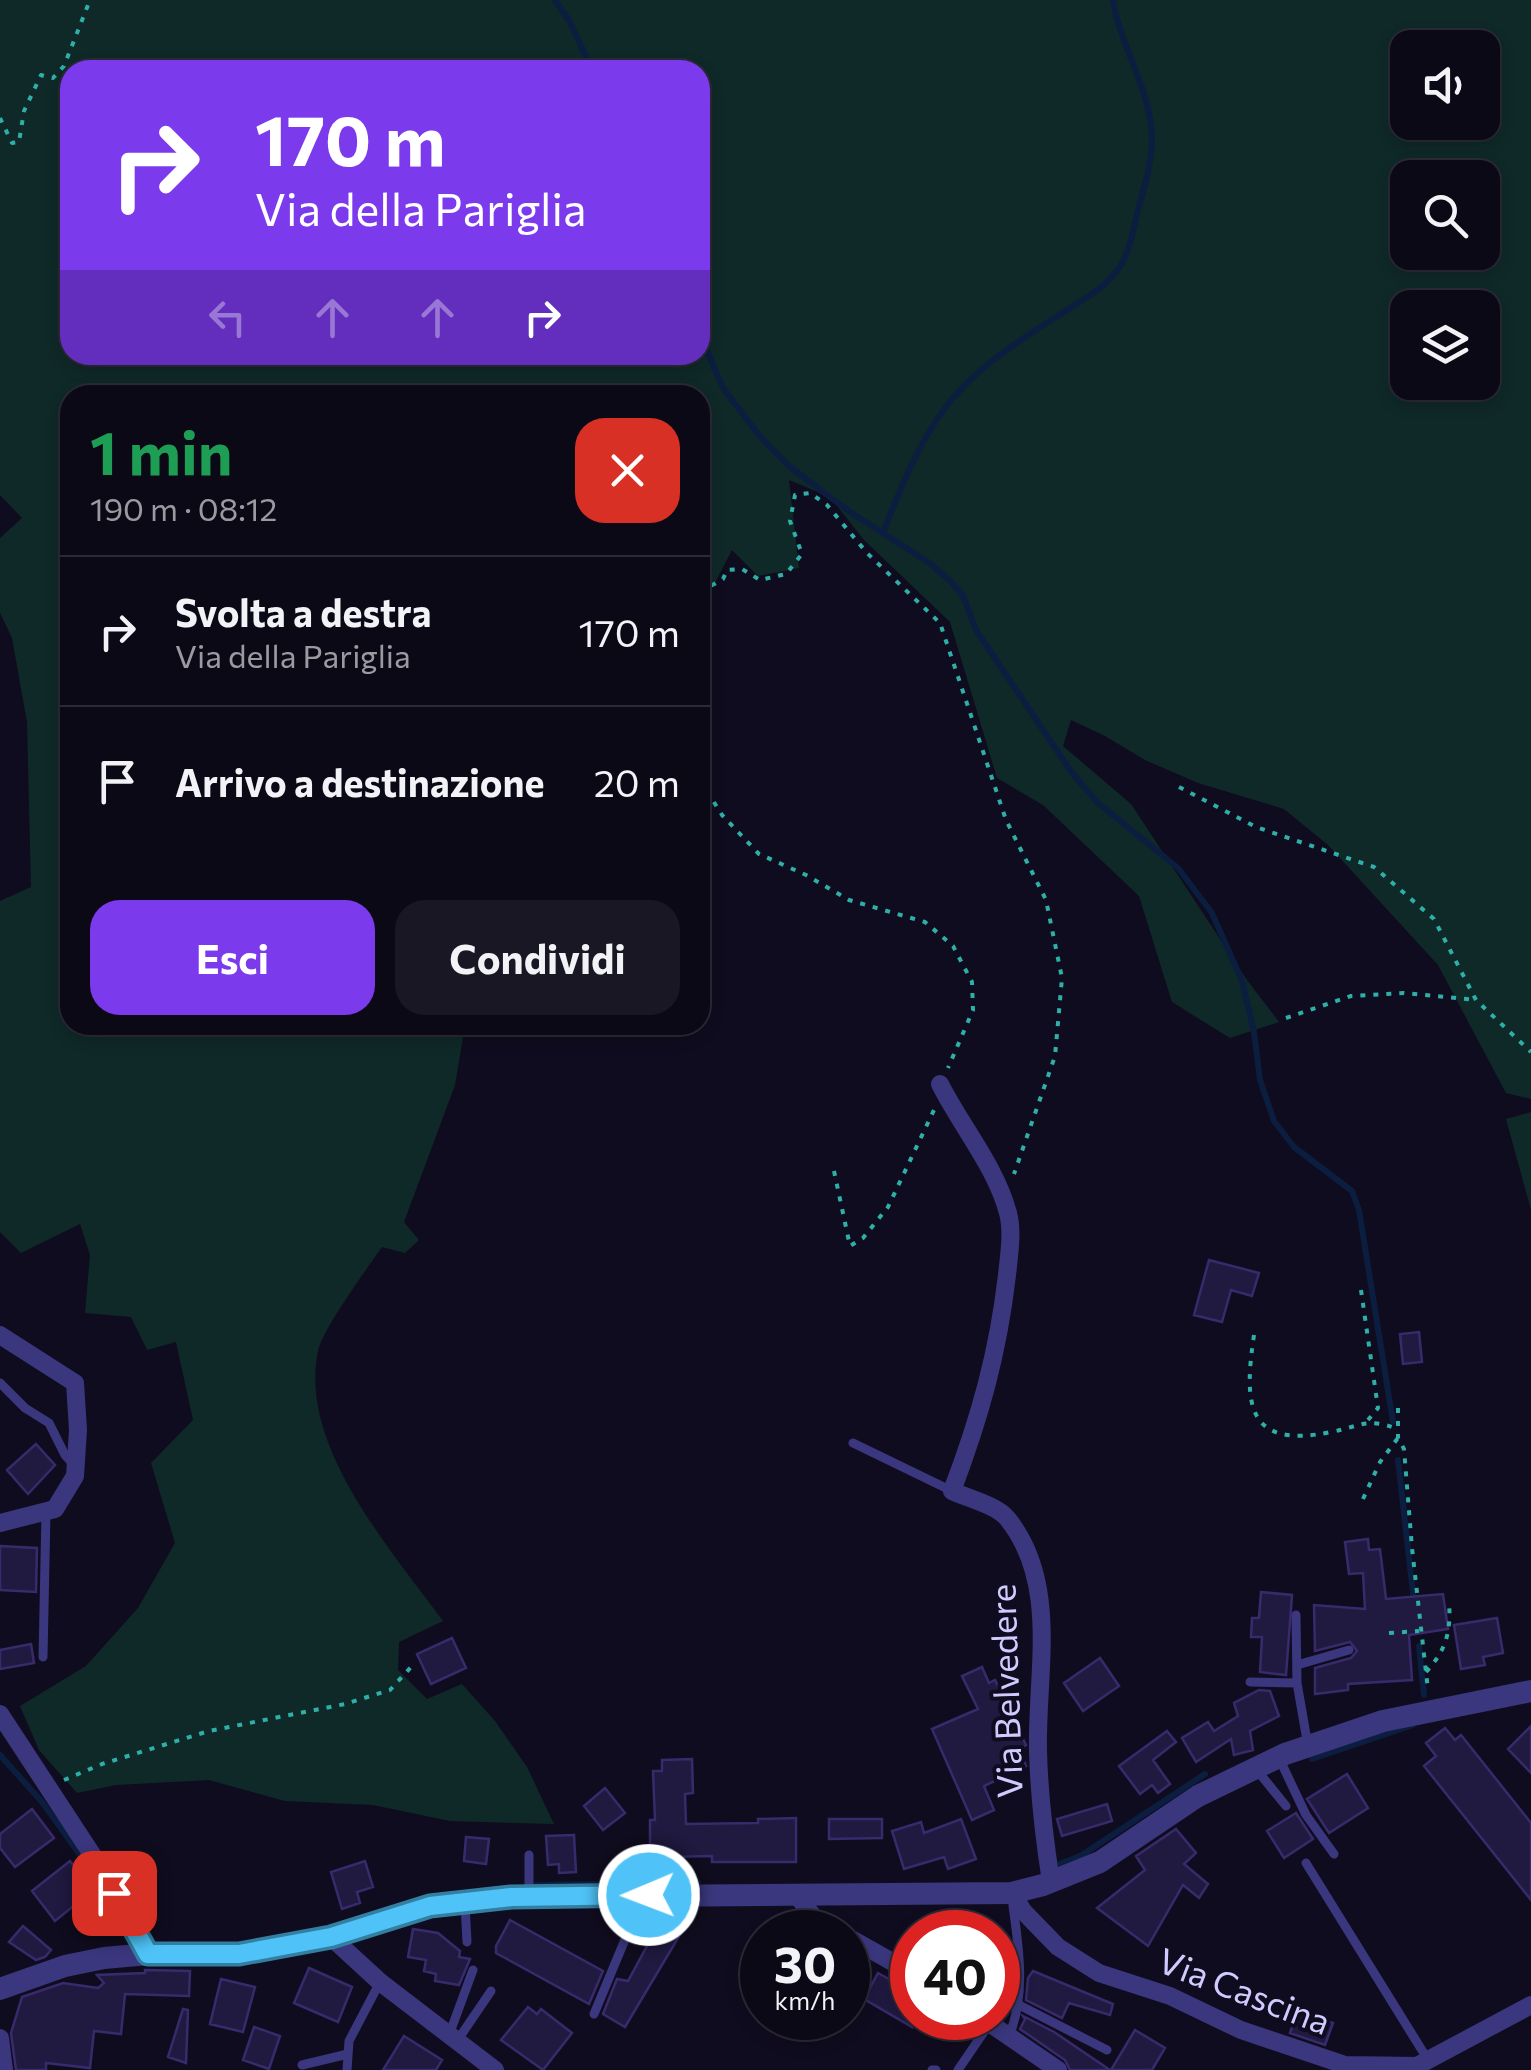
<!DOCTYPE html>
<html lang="it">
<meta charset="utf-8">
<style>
:root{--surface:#0c0917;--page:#1a1724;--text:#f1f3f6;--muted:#9a9aa1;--line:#2c2a36;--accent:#7c3aed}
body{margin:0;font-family:Commissioner,sans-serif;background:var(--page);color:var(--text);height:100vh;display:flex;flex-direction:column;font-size:38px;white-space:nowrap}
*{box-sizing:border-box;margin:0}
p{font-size:32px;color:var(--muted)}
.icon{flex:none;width:55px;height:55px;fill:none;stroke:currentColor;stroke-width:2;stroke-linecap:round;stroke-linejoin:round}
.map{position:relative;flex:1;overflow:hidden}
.drawer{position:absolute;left:60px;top:385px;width:650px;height:650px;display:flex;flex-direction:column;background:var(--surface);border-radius:30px;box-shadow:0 5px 15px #0003,0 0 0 2px var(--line)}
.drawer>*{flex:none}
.hud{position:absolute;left:60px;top:60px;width:650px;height:305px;border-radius:30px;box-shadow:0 5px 15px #0003,0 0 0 2px var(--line);background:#7c3aed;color:#fff;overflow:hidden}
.tools{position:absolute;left:1390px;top:30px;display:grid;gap:20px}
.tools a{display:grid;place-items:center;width:110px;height:110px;border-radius:20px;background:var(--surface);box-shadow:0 5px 15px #0003,0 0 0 2px var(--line);font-size:50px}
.speed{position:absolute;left:740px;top:1910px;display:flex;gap:20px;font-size:50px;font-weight:700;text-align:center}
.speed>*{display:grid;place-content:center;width:130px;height:130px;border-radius:50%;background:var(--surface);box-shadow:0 5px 15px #0003,0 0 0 2px var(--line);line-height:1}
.speed small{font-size:25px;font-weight:400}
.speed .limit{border:15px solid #d22;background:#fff;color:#111}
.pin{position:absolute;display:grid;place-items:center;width:85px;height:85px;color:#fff;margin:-42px;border-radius:20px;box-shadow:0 5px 15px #0006}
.me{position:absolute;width:110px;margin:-55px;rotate:269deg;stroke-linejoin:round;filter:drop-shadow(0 0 8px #0008)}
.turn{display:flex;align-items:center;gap:35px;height:210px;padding:0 30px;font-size:45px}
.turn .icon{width:130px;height:130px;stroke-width:2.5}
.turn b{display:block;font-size:70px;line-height:85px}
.lanes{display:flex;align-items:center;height:95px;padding:0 30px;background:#0003;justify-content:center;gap:50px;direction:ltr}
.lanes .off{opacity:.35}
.round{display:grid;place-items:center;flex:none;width:105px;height:105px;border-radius:30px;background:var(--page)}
.headline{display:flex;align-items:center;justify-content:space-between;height:170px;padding:0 30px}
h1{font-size:60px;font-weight:700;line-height:75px;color:#1e9e55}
.button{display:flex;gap:20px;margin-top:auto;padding:20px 30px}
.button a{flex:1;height:115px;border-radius:30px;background:var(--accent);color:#fff;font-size:40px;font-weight:700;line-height:115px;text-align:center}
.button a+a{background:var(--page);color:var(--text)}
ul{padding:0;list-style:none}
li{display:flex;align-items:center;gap:30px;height:150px;padding:0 30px;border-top:2px solid var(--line)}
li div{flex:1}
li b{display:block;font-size:38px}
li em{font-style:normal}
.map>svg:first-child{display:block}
.green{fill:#0f2928;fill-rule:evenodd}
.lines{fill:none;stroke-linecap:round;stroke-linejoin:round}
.stream{stroke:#0b1e3f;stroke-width:6}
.building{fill:#201940;stroke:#372b6c;stroke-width:2.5}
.path{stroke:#2eb0a8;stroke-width:4;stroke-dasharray:5 8;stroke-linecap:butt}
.service{stroke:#3a377e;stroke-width:9}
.minor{stroke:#3a377e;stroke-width:18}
.tertiary{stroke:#3a377e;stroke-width:22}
.route-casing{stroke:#337fa1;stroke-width:25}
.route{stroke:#4fc3f7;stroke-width:18}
.labels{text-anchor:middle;stroke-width:8;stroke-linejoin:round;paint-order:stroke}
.street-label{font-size:35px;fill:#d0cbff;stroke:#100c1f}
</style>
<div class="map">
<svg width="1531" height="2070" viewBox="0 0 1531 2070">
<rect width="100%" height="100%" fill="#100c1f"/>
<!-- green -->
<path class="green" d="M0,0h1531v1099l-25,-6 -68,-128 -110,-120 -44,-36 -86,-26 -53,-23 -40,-24 -34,-16 -8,26 68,58 116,176 32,42 -49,16 -58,-36 -33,-106 -96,-91 -46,-27 -47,-156 -86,-82 -34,-43 -41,-17 10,88 -41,8 -26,-26 -23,44h-9v-199h-630v630h395l-10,60 -51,137 15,18 -14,13 -23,-6c-14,20 -60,83 -64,104 -20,94 73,199 125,270l-44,21 -1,28 29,29 35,-15 33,37 32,46 27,57 -104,-3 -77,-16 -88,-4 -76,-21 -93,5 -39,8 -38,-43 -19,-44 66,-40 52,-58 37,-65 -24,-80 42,-43 -17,-78 -29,8 -16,-33 -46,-4 5,-58 -10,-31 -59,29 -21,-21v-331l31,-14 -4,-165 -15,-84 -12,-25v-75l22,-20 -22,-23zM1408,48h74v74h-74zM70,70h630v285h-630zM1408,178h74v74h-74zM1408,308h74v74h-74z
M1531,1112v98l-25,-91z"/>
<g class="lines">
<!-- stream -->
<path class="stream" d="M555,0l15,22 22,48
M700,335l23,53 39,51 27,27 58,44 84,54 21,19 11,13 13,34 96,143 26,30 80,65 34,45 30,68 12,51 6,48 14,41 20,26 58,44 7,19 34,212
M883,533c19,-50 43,-109 81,-147 26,-27 61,-49 92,-69 23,-15 50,-28 65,-52 10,-17 13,-40 18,-59 6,-21 13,-45 13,-67 -1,-50 -31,-90 -39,-139
M1398,1460l16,142
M1419,1646l5,49
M0,1755l42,47 56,78
M1312,1759l101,-34
M1060,1864l22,-9 123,-81
M536,1885l162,-3"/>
</g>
<!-- building -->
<path class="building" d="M1209,1260l50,13 -7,23 -21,-6 -9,32 -28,-7z
M1419,1332l3,30 -19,2 -3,-30z
M36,1444l19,21 -27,29 -21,-24z
M1368,1539l1,11 11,-1 6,50 57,-5 5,35 -39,6 3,45 -64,4v6l-33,4v-26l36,-10 6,-7 -7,-9 -35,9 -1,-46 51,4 -2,-36 -14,1 -4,-32z
M0,1546l37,2 -1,44 -36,-2z
M1261,1592l31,3 -6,80 -26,-3 2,-35h-11l1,-19h7z
M1497,1618l6,35 -20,4 2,8 -24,4 -7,-44z
M452,1638l14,30 -35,16 -14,-30z
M31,1644l3,19 -34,6v-19z
M1100,1658l19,28 -36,25 -19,-28z
M982,1667l7,16 6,-3 31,65 -6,4 6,17 -42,20 10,24 -22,10 -40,-91 46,-20 -16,-33z
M1259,1690l11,1 9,25 -29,15 3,19 -19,5 -3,-16 -35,23 -14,-24 26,-16 6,9 24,-15 -4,-13z
M1531,1726v47l-23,-24z
M1445,1728l10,12 6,-5 70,88v77l-107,-134 12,-10 -10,-13z
M1167,1731l9,11 -23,18 17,24 -12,9 -6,-8 -12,9 -21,-28z
M692,1759l1,34 -8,1 1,30 72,-1v-4l38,-1v44h-84v-6l-46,1v-6l-16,1v-32h5l-2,-49h9v-11z
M1347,1774l21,34 -39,25 -22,-34z
M605,1788l20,25 -22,17 -19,-24z
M1107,1804l5,17 -50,15 -5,-17z
M32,1809l22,29 -39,29 -15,-19v-14z
M1296,1813l17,26 -29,19 -17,-27z
M829,1819h53v19l-53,1z
M961,1819l15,40 -28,10 -4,-12 -40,12 -12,-38 29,-9 3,11z
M1176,1829l20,24 -12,11 24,20 -9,14 -16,-13 -35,61 -51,-38 48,-38 -9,-14z
M574,1835l2,37 -17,1v-9l-11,1 -2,-29z
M466,1837l23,2 -3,25 -22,-3z
M70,1861l23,29 -38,31 -23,-30z
M365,1861l8,26 -16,5 3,11 -18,6 -11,-37z
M510,1920l93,51 -14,33 -93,-51v-7z
M660,1922l21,11 -56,94 -22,-13 14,-35 11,2z
M23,1926l28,24 -6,7 -9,3 -27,-18z
M413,1929l25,4 22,18 -1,6 11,2 -11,26 -24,-4 1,-7 -12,-3 2,-11 -18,-3z
M309,1968l43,19 -14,35 -44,-19z
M145,1970l45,1 -1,25 -64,-2 -4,40 -27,-3 -4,37 -44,-5v7h-30l-5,-37 11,-36 41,-14 35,5 6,-5 -7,-8 48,-2z
M1033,1971l80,33 -3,11 -41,-12 -7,15 -36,-18 2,-22z
M878,1973l34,19v35l-48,-28z
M221,1979l34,8 -12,45 -33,-8z
M528,2007l9,7 4,-5 31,24 -29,37 -42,-30z
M183,2009l5,1 -2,53 -18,-6z
M1298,2010l35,13 -8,22 -35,-12z
M1023,2016l31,16 56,38h-40l-5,-10 -45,-31 5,-10z
M254,2027l26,9 -11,33 -26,-9z
M1135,2030l30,18 -13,22h-41z
M404,2036l38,24 -6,10h-53z"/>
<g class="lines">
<!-- path -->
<path class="path" d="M0,118l12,25 7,-1 5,-31 17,-36 12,3 11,-12 26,-66
M700,592l23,-13 4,-9 15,-1 18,11 26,-6 16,-20 -12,-33 5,-26 15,-2 17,12 40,48 73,70 66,197 40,80 16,78 -7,78 -41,118
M700,780l22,35 37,39 47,21 43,25 76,22 28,24 19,36 1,28 -25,58
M1179,787l77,40 118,40 60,52 42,81 55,52
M1286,1018l65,-22 53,-3 72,7
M834,1171l16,75 13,-8 25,-31 46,-97
M1361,1290l17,118 -10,12
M1254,1335c-10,67 -9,115 77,97 32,-6 34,-15 67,-3
M1398,1408v30l6,11 8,99 16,142
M1363,1499l17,-37 18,-24
M1389,1633l30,-2
M1426,1672c21,-23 25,-41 23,-71
M64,1780l38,-16 107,-33 136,-27 45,-14 22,-24"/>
<!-- service -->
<path class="service" d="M0,1383l25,25 24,15 16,32 8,9
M853,1443l99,48
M1296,1615l1,68 11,63
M43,1657l3,-145
M1297,1665l52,-15
M1250,1682l47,1
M1279,1758l27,57 28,39
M1256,1769l30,37
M529,1855v42
M1306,1863l122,197
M465,1904l2,38
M1017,2004l90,46
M594,2014l35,-84 18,-32
M449,2035l24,-65
M1009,2036c17,-40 10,-88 4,-130
M457,2041l34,-50
M302,2065l46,-11
M347,2070l2,-29 31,-59
M932,2070h4
M958,2070l32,-47"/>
<!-- minor -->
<path class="minor" d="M940,1084c21,42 56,83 68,129 5,18 1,43 -1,62 -9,78 -27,142 -55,216 15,7 44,14 55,27 53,65 29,156 31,233 1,40 7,92 13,131
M0,1335l75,48 3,47 -3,46 -20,33 -55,14
M0,1714l97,148 51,92
M795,1893l21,27 22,12
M1012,1893l11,18 35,36 41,26 71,23 71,34 104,35 72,1 114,-61
M331,1937l49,45 115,88
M848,1937l64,36
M982,2018l76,52
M0,2038l4,32"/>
<!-- tertiary -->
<path class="tertiary" d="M0,1989l65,-23 39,-8 44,-4h91l92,-17 99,-31 81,-9 501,-4 31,-8 57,-23 98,-66 87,-42 98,-33 148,-30"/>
</g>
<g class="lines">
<!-- route casing -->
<g class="route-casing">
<path id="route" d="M114,1893l34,61h91l92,-17 99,-31 81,-9 138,-2"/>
</g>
<!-- route -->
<use href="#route" class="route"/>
</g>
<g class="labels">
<!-- street labels -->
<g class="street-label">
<text transform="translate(1007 1691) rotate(-92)" y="12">Via Belvedere</text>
<text transform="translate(1244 1992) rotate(21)" y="12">Via Cascina</text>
</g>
</g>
</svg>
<div class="tools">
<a><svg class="icon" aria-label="sound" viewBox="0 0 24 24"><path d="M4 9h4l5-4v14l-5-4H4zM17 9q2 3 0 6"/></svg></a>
<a><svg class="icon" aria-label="search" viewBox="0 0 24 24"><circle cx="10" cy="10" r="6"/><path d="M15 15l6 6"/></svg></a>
<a><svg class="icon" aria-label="layers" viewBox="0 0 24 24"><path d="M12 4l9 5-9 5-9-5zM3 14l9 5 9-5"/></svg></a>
</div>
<div class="speed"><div>30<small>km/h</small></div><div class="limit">40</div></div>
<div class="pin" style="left:114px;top:1893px;background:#d93025"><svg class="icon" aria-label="arrive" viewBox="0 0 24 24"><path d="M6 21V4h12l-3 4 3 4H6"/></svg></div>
<svg class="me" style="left:649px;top:1895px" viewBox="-20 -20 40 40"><circle r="17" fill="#4fc3f7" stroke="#fff" stroke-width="3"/><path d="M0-11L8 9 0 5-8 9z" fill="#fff"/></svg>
<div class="hud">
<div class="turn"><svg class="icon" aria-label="right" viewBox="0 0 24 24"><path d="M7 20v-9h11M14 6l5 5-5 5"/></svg><div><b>170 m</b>Via della Pariglia</div></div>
<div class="lanes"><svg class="icon off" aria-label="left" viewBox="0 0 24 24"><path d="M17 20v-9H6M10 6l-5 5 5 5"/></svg><svg class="icon off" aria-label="ahead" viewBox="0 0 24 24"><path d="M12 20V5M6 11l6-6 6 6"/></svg><svg class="icon off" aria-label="ahead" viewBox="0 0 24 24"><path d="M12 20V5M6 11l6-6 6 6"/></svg><svg class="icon" aria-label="right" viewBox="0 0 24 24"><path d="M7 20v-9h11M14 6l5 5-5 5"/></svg></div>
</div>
<section class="drawer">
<div class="headline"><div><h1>1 min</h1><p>190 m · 08:12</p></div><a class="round" style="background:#d93025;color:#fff"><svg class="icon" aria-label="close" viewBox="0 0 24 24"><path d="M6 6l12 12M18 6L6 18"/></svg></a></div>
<ul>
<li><svg class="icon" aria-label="right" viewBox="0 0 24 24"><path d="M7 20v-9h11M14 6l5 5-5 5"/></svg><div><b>Svolta a destra</b><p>Via della Pariglia</p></div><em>170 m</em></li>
<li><svg class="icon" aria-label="arrive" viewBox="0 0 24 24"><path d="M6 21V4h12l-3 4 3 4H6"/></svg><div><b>Arrivo a destinazione</b></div><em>20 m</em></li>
</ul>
<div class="button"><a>Esci</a><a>Condividi</a></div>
</section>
</div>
